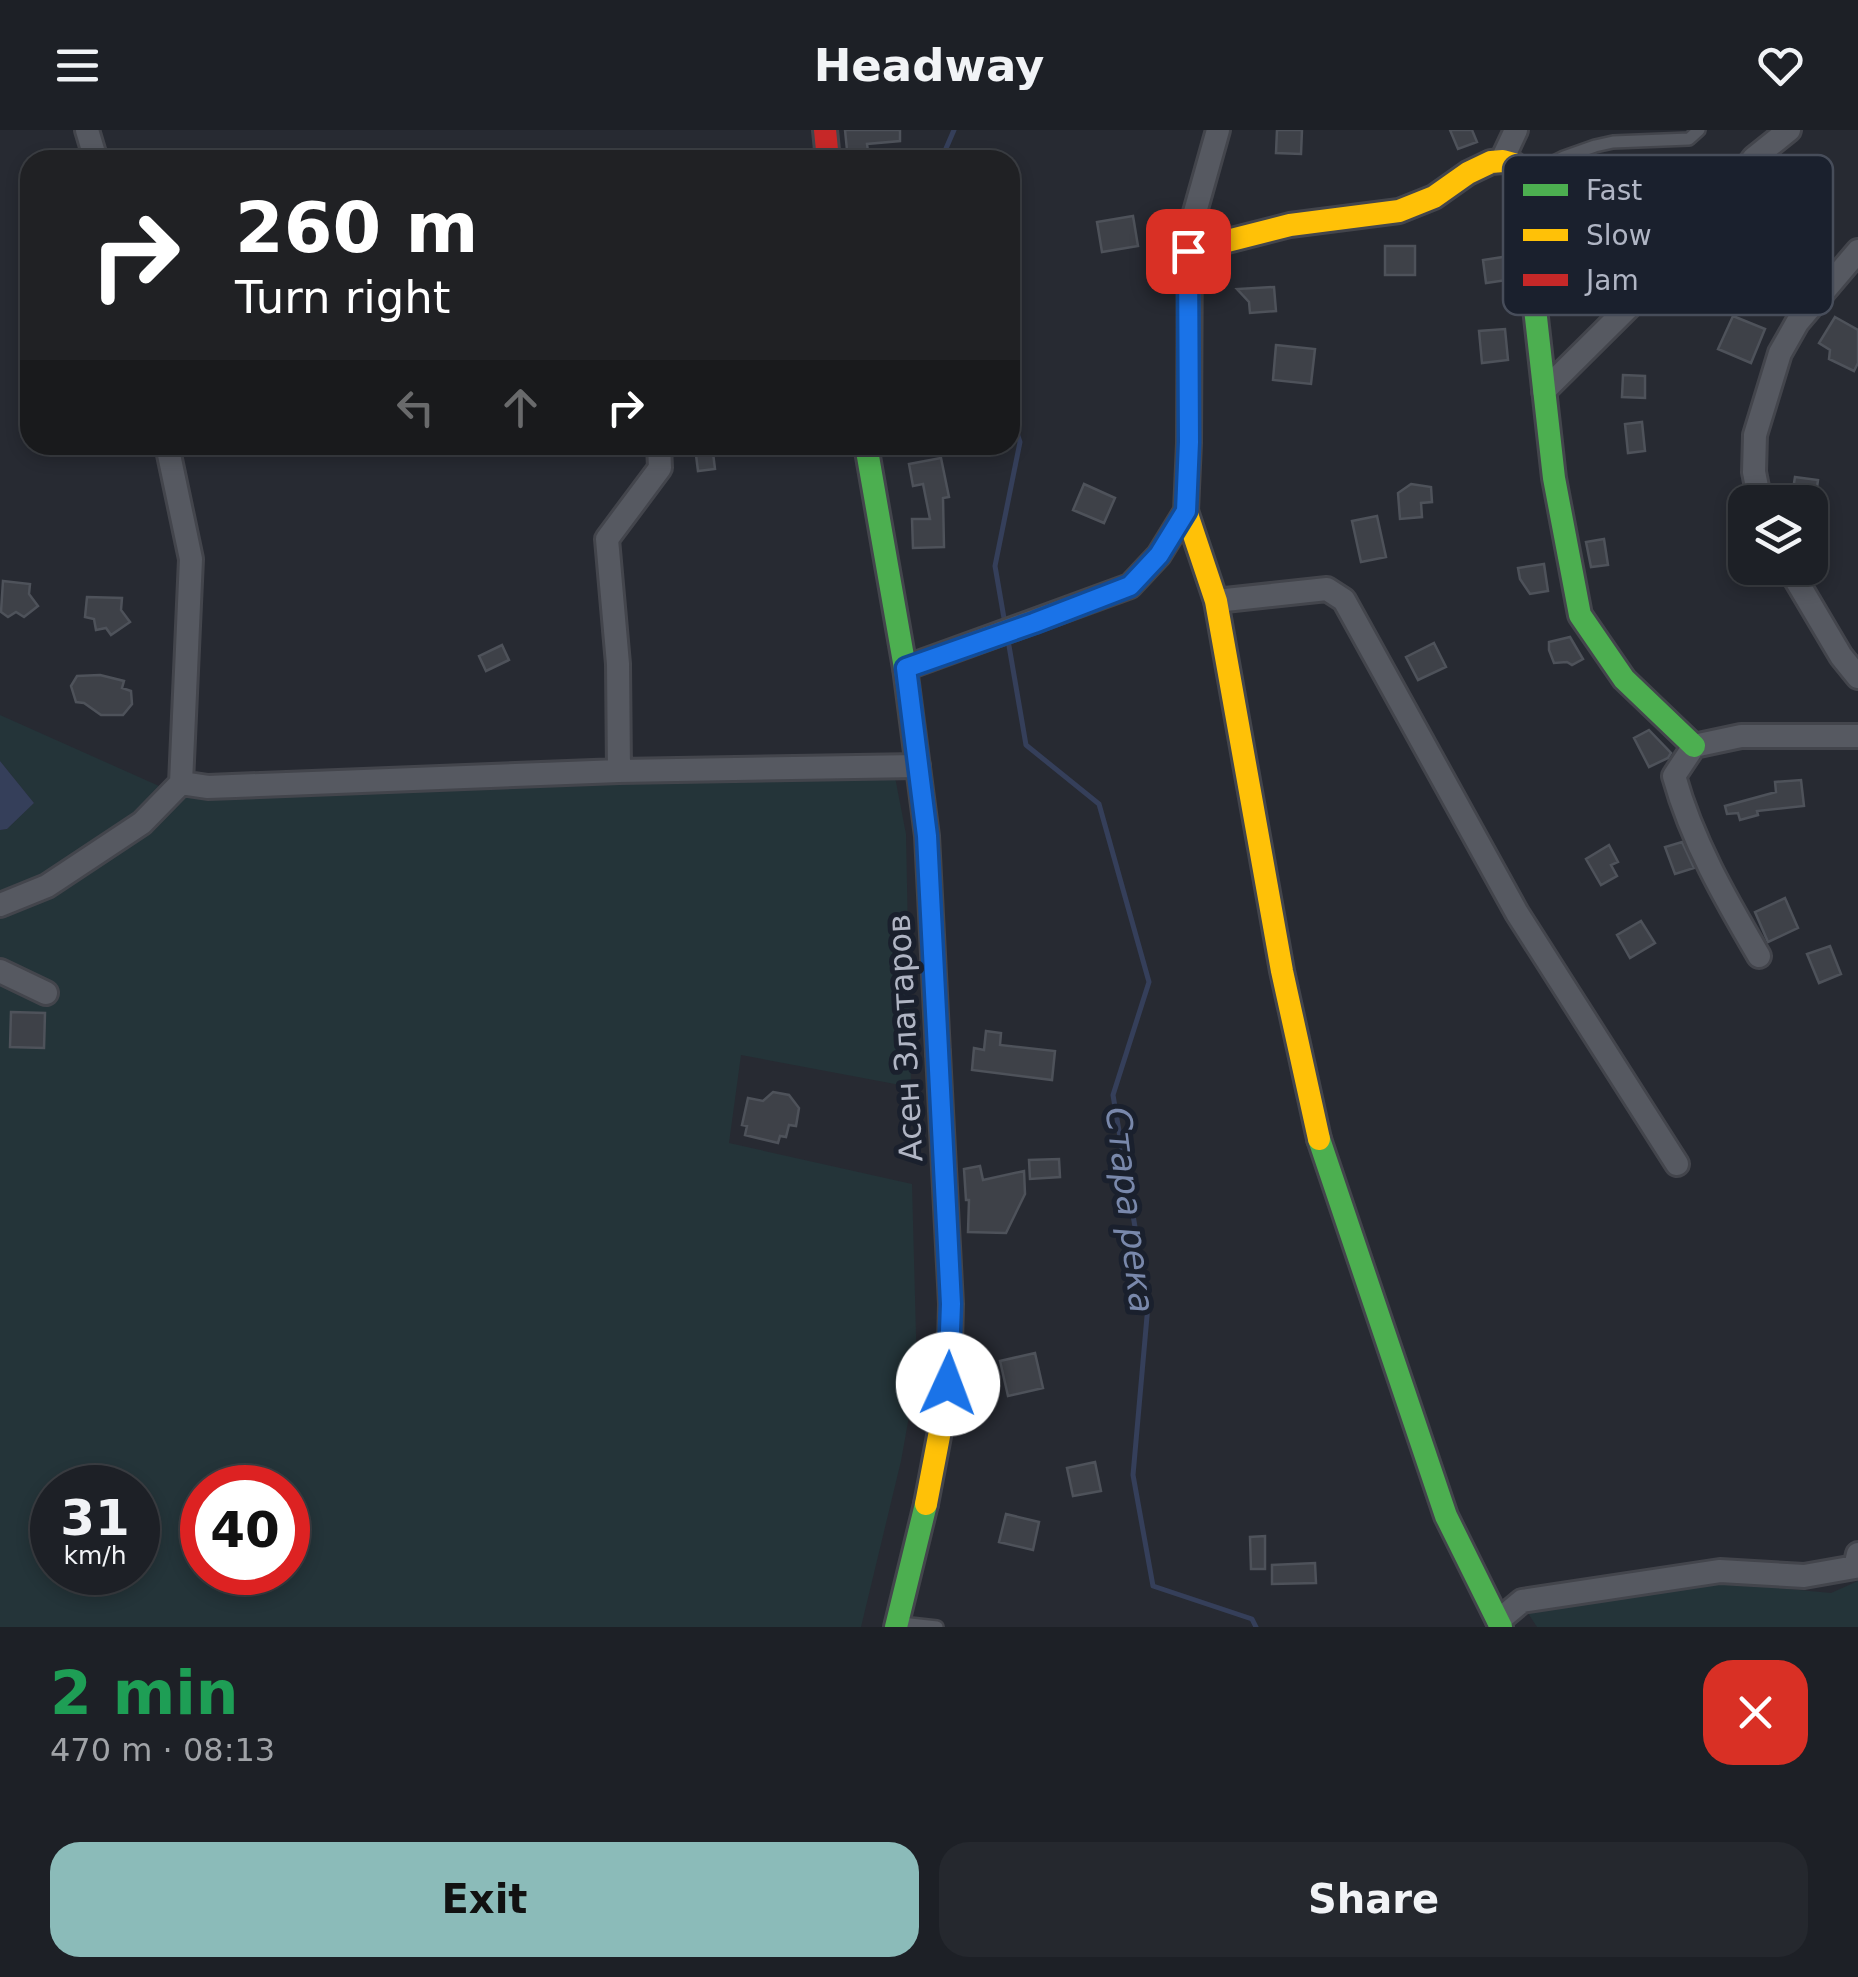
<!DOCTYPE html>
<meta charset="utf-8">
<style>
:root{--surface:#1d2026;--page:#25282e;--text:#f1f3f6;--muted:#a0a3a7;--line:#3b3e43;--accent:#8bbbb9}
body{margin:0;font-family:"DejaVu Sans",sans-serif;background:var(--page);color:var(--text);height:100vh;display:flex;flex-direction:column;font-size:38px;white-space:nowrap}
*{box-sizing:border-box;margin:0}
p{font-size:32px;color:var(--muted)}
.icon{flex:none;width:55px;height:55px;fill:none;stroke:currentColor;stroke-width:2;stroke-linecap:round;stroke-linejoin:round}
.map{position:relative;height:1497px;overflow:hidden}
.side{display:flex;flex-direction:column;background:var(--surface);flex:1}
.side>*{flex:none}
.hud{position:absolute;left:20px;top:20px;width:1000px;height:305px;border-radius:30px;box-shadow:0 5px 15px #0003,0 0 0 2px var(--line);background:#202124;color:#fff;overflow:hidden}
.buttons{position:absolute;left:1728px;top:355px;display:grid;gap:20px}
.buttons a{display:grid;place-items:center;width:100px;height:100px;border-radius:20px;background:var(--surface);box-shadow:0 5px 15px #0003,0 0 0 2px var(--line);font-size:50px}
.speed{position:absolute;left:30px;top:1335px;display:flex;gap:20px;font-size:50px;font-weight:700;text-align:center}
.speed>*{display:grid;place-content:center;width:130px;height:130px;border-radius:50%;background:var(--surface);box-shadow:0 5px 15px #0003,0 0 0 2px var(--line);line-height:1}
.speed small{font-size:25px;font-weight:400}
.speed .limit{border:15px solid #d22;background:#fff;color:#111}
.pin{position:absolute;display:grid;place-items:center;width:85px;height:85px;color:#fff;margin:-42px;border-radius:20px;box-shadow:0 5px 15px #0006}
.me{position:absolute;width:110px;margin:-55px;rotate:2deg;stroke-linejoin:round;filter:drop-shadow(0 0 8px #0008)}
.turn{display:flex;align-items:center;gap:35px;height:210px;padding:0 50px;font-size:45px}
.turn .icon{width:130px;height:130px;stroke-width:2.5}
.turn b{display:block;font-size:70px;line-height:85px}
.lanes{display:flex;align-items:center;height:95px;padding:0 50px;background:#0003;justify-content:center;gap:50px;direction:ltr}
.lanes .off{opacity:.35}
.round{display:grid;place-items:center;flex:none;width:105px;height:105px;border-radius:30px;background:var(--page)}
.headline{display:flex;align-items:center;justify-content:space-between;height:170px;padding:0 50px}
h1{font-size:60px;font-weight:700;line-height:75px;color:#1e9e55}
.button{display:flex;gap:20px;margin-top:auto;padding:20px 50px}
.button a{flex:1;height:115px;border-radius:30px;background:var(--accent);color:#111;font-size:40px;font-weight:700;line-height:115px;text-align:center}
.button a+a{background:var(--page);color:var(--text)}
header{display:flex;justify-content:space-between;align-items:center;height:130px;padding:0 50px;background:var(--surface);font-size:45px;font-weight:700}
.map>svg:first-child{display:block}
.green{fill:#243439;fill-rule:evenodd}
.water{fill:#353f5a}
.lines{fill:none;stroke-linecap:round;stroke-linejoin:round}
.stream{stroke:#353f5a;stroke-width:5}
.building{fill:#3e4148;stroke:#4e525a;stroke-width:2.5}
.lane-casing{stroke:#43454c;stroke-width:16}
.street-casing{stroke:#43454c;stroke-width:28}
.fast-casing{stroke:#43454c;stroke-width:28}
.slow-casing{stroke:#43454c;stroke-width:28}
.jam-casing{stroke:#43454c;stroke-width:28}
.lane{stroke:#565961;stroke-width:11}
.street{stroke:#565961;stroke-width:22}
.fast{stroke:#4caf50;stroke-width:22}
.slow{stroke:#ffc107;stroke-width:22}
.jam{stroke:#c62828;stroke-width:22}
.route-casing{stroke:#114b97;stroke-width:25}
.route{stroke:#1a73e8;stroke-width:18}
.labels{text-anchor:middle;stroke-width:10;stroke-linejoin:round;paint-order:stroke}
.street-label{font-size:32px;fill:#b0b5c4;stroke:#1a202d}
.water-label{font-size:35px;font-style:italic;fill:#7988ab;stroke:#1a202d}
.key{fill:#1a202d;stroke:#474d5a;stroke-width:2.5}
.key-label{font-size:28px;fill:#b0b5c4}
</style>
<header><svg class="icon" aria-label="menu" viewBox="0 0 24 24"><path d="M4 6h16M4 12h16M4 18h16"/></svg>Headway<svg class="icon" aria-label="heart" viewBox="0 0 24 24"><path d="M12 20l-8-8c-3-5 5-10 8-4 3-6 11-1 8 4z"/></svg></header>
<div class="map">
<svg width="1858" height="1497" viewBox="0 0 1858 1497">
<rect width="100%" height="100%" fill="#272a32"/>
<!-- green -->
<path class="green" d="M0,585l177,79 718,-17 11,57 5,253 -170,-32 -12,88 183,41 5,188 -16,89 -40,166h-861v-797l7,-1 27,-26 -34,-42zM52,1358h86v84h-86zM202,1358h86v84h-86z
M1858,1451v46h-321l-11,-17 186,-28 119,11z"/>
<!-- water -->
<path class="water" d="M0,631l34,42 -27,26 -7,1z"/>
<g class="lines">
<!-- stream -->
<path class="stream" d="M941,30l13,-30
M1005,494l-10,-58 25,-124 -10,-30
M1008,510l18,105 73,59 50,178 -36,113 35,210 -15,170 20,111 99,33 4,8"/>
</g>
<!-- building -->
<path class="building" d="M845,0h55v11l-33,3 2,15 -21,1z
M1277,0h25l-1,24 -25,-1z
M1450,0h22l5,12 -19,7z
M1133,86l5,30 -36,6 -5,-30z
M1385,116h30v29h-30z
M1503,127l4,23 -21,3 -3,-23z
M1274,157l2,24 -26,2 -1,-11 -12,-13z
M1733,186l32,13 -14,34 -33,-14z
M1835,187l23,13v33l-4,8 -25,-12 1,-9 -11,-7z
M1505,199l3,31 -26,3 -3,-32z
M1276,215l39,4 -4,35 -38,-4z
M1623,245l22,1v22l-23,-1z
M1642,292l3,29 -17,2 -3,-29z
M712,315l3,24 -17,2 -3,-24z
M941,328l8,39 -6,1 1,49 -31,1 -1,-29h18l-7,-35 -10,2 -4,-22z
M1795,347l23,3 -3,22h-24z
M1084,354l31,14 -11,25 -31,-13z
M1411,354l20,3 1,15 -11,1 1,14 -22,2 -2,-26z
M1377,386l9,41 -25,5 -9,-41z
M1604,409l4,26 -17,2 -5,-25z
M1544,434l4,27 -18,3 -10,-15 -2,-11z
M3,451l27,3 -1,10 9,12 -14,11 -8,-5 -8,5 -7,-5z
M87,467l35,1 -1,12 9,12 -19,13 -5,-7 -10,2 -2,-11 -9,-2z
M1570,507l13,22 -11,6 -5,-3 -13,1 -5,-13v-8z
M1434,513l12,24 -28,13 -12,-23z
M502,515l7,15 -23,11 -7,-15z
M100,545l24,6 -2,7 9,3 1,13 -9,11h-22l-17,-12 -8,-1 -5,-16 6,-10z
M1649,600l22,23 -3,5 -19,9 -15,-29z
M1801,650l3,26 -47,5 1,4 -18,5 -2,-7 -11,1 -2,-8 51,-14 -1,-10z
M1682,712l12,26 -19,6 -10,-27z
M1609,715l9,17 -7,3 6,11 -16,9 -15,-26z
M1785,768l13,30 -30,14 -13,-30z
M1641,791l14,22 -25,15 -13,-23z
M1830,816l11,28 -22,9 -12,-29z
M11,882l34,1 -1,35 -34,-1z
M986,901l15,2 -1,12 55,6 -3,29 -80,-10 2,-22 10,2z
M773,962l16,3 10,13 -3,18 -7,-1 -3,12 -6,-1 -2,7 -33,-8 2,-9 -5,-1 6,-27 15,3z
M1059,1029l1,18 -30,2 -1,-19z
M980,1036l3,14 41,-9 1,23 -19,39 -38,-1 1,-32h-3l-2,-31z
M1035,1223l8,35 -35,8 -8,-35z
M1095,1332l6,29 -28,5 -6,-28z
M1006,1384l33,8 -6,28 -34,-8z
M1265,1406v33h-14l-1,-32z
M1315,1433l1,20 -44,1v-19z"/>
<g class="lines">
<!-- lane casing -->
<g class="lane-casing">
<path id="lane" d="M1527,36l17,1 20,-10 31,-11 18,-4 76,-3 10,-9
M901,1493l36,4"/>
</g>
<!-- street casing -->
<g class="street-casing">
<path id="street" d="M87,0l9,30
M1502,30l14,-30
M1544,261l134,-133 76,-100 35,-28
M1760,372l-6,-30 1,-37 25,-82 17,-30 61,-72
M1789,438l52,88 17,21
M1216,471l111,-12 17,11 173,313 160,251
M905,538l225,-82 29,-31 27,-44 3,-68 1,-213 28,-100
M619,641l-1,-107 -11,-125 53,-71 -1,-23
M181,653l27,4 411,-16 299,-5
M0,775l47,-19 95,-63 39,-40 10,-224 -24,-114
M1759,826c-34,-58 -67,-115 -85,-180l20,-30 47,-10h117
M0,841l46,22
M1498,1491l24,-20 198,-30 84,5 51,-9 3,-13"/>
</g>
<!-- fast casing -->
<g class="fast-casing">
<path id="fast" d="M1528,116l26,232 26,137 44,64 70,67
M866,315l39,223 22,168 11,217
M1319,1009l127,377 55,111
M896,1497l30,-123"/>
</g>
<!-- slow casing -->
<g class="slow-casing">
<path id="slow" d="M1188,121l102,-26 109,-14 35,-14 34,-24 23,-11 12,-1 11,3 10,8 4,74
M1186,381l30,90 66,370 37,168
M926,1374l23,-120 2,-80 -13,-251"/>
</g>
<!-- jam casing -->
<g class="jam-casing">
<path id="jam" d="M825,0l3,30"/>
</g>
<!-- lane -->
<use href="#lane" class="lane"/>
<!-- street -->
<use href="#street" class="street"/>
<!-- fast -->
<use href="#fast" class="fast"/>
<!-- slow -->
<use href="#slow" class="slow"/>
<!-- jam -->
<use href="#jam" class="jam"/>
</g>
<g class="lines">
<!-- route casing -->
<g class="route-casing">
<path id="route" d="M948,1254l3,-80 -24,-468 -21,-168 128,-45 96,-37 29,-31 27,-44 3,-69 -1,-191"/>
</g>
<!-- route -->
<use href="#route" class="route"/>
</g>
<g class="labels">
<!-- street labels -->
<g class="street-label">
<text transform="translate(905 908) rotate(-93)" y="11">Асен Златаров</text>
</g>
<!-- water labels -->
<g class="water-label">
<text transform="translate(1130 1080) rotate(83)" y="12">Стара река</text>
</g>
</g>
<!-- legend -->
<rect x="1503" y="25" width="330" height="160" rx="15" class="key"/>
<rect x="1523" y="54" width="45" height="12" fill="#4caf50"/>
<rect x="1523" y="99" width="45" height="12" fill="#ffc107"/>
<rect x="1523" y="144" width="45" height="12" fill="#c62828"/>
<g class="key-label">
<text x="1586" y="70">Fast</text>
<text x="1586" y="115">Slow</text>
<text x="1586" y="160">Jam</text>
</g>
</svg>
<div class="buttons">
<a><svg class="icon" aria-label="layers" viewBox="0 0 24 24"><path d="M12 4l9 5-9 5-9-5zM3 14l9 5 9-5"/></svg></a>
</div>
<div class="speed"><div>31<small>km/h</small></div><div class="limit">40</div></div>
<div class="pin" style="left:1188px;top:121px;background:#d93025"><svg class="icon" aria-label="arrive" viewBox="0 0 24 24"><path d="M6 21V4h12l-3 4 3 4H6"/></svg></div>
<svg class="me" style="left:948px;top:1254px" viewBox="-20 -20 40 40"><circle r="19" fill="#fff"/><path d="M0-13L10 11 0 6-10 11z" fill="#1a73e8"/></svg>
<div class="hud">
<div class="turn"><svg class="icon" aria-label="right" viewBox="0 0 24 24"><path d="M7 20v-9h11M14 6l5 5-5 5"/></svg><div><b>260 m</b>Turn right</div></div>
<div class="lanes"><svg class="icon off" aria-label="left" viewBox="0 0 24 24"><path d="M17 20v-9H6M10 6l-5 5 5 5"/></svg><svg class="icon off" aria-label="ahead" viewBox="0 0 24 24"><path d="M12 20V5M6 11l6-6 6 6"/></svg><svg class="icon" aria-label="right" viewBox="0 0 24 24"><path d="M7 20v-9h11M14 6l5 5-5 5"/></svg></div>
</div>
</div>
<section class="side">
<div class="headline"><div><h1>2 min</h1><p>470 m · 08:13</p></div><a class="round" style="background:#d93025;color:#fff"><svg class="icon" aria-label="close" viewBox="0 0 24 24"><path d="M6 6l12 12M18 6L6 18"/></svg></a></div>
<div class="button"><a>Exit</a><a>Share</a></div>
</section>
